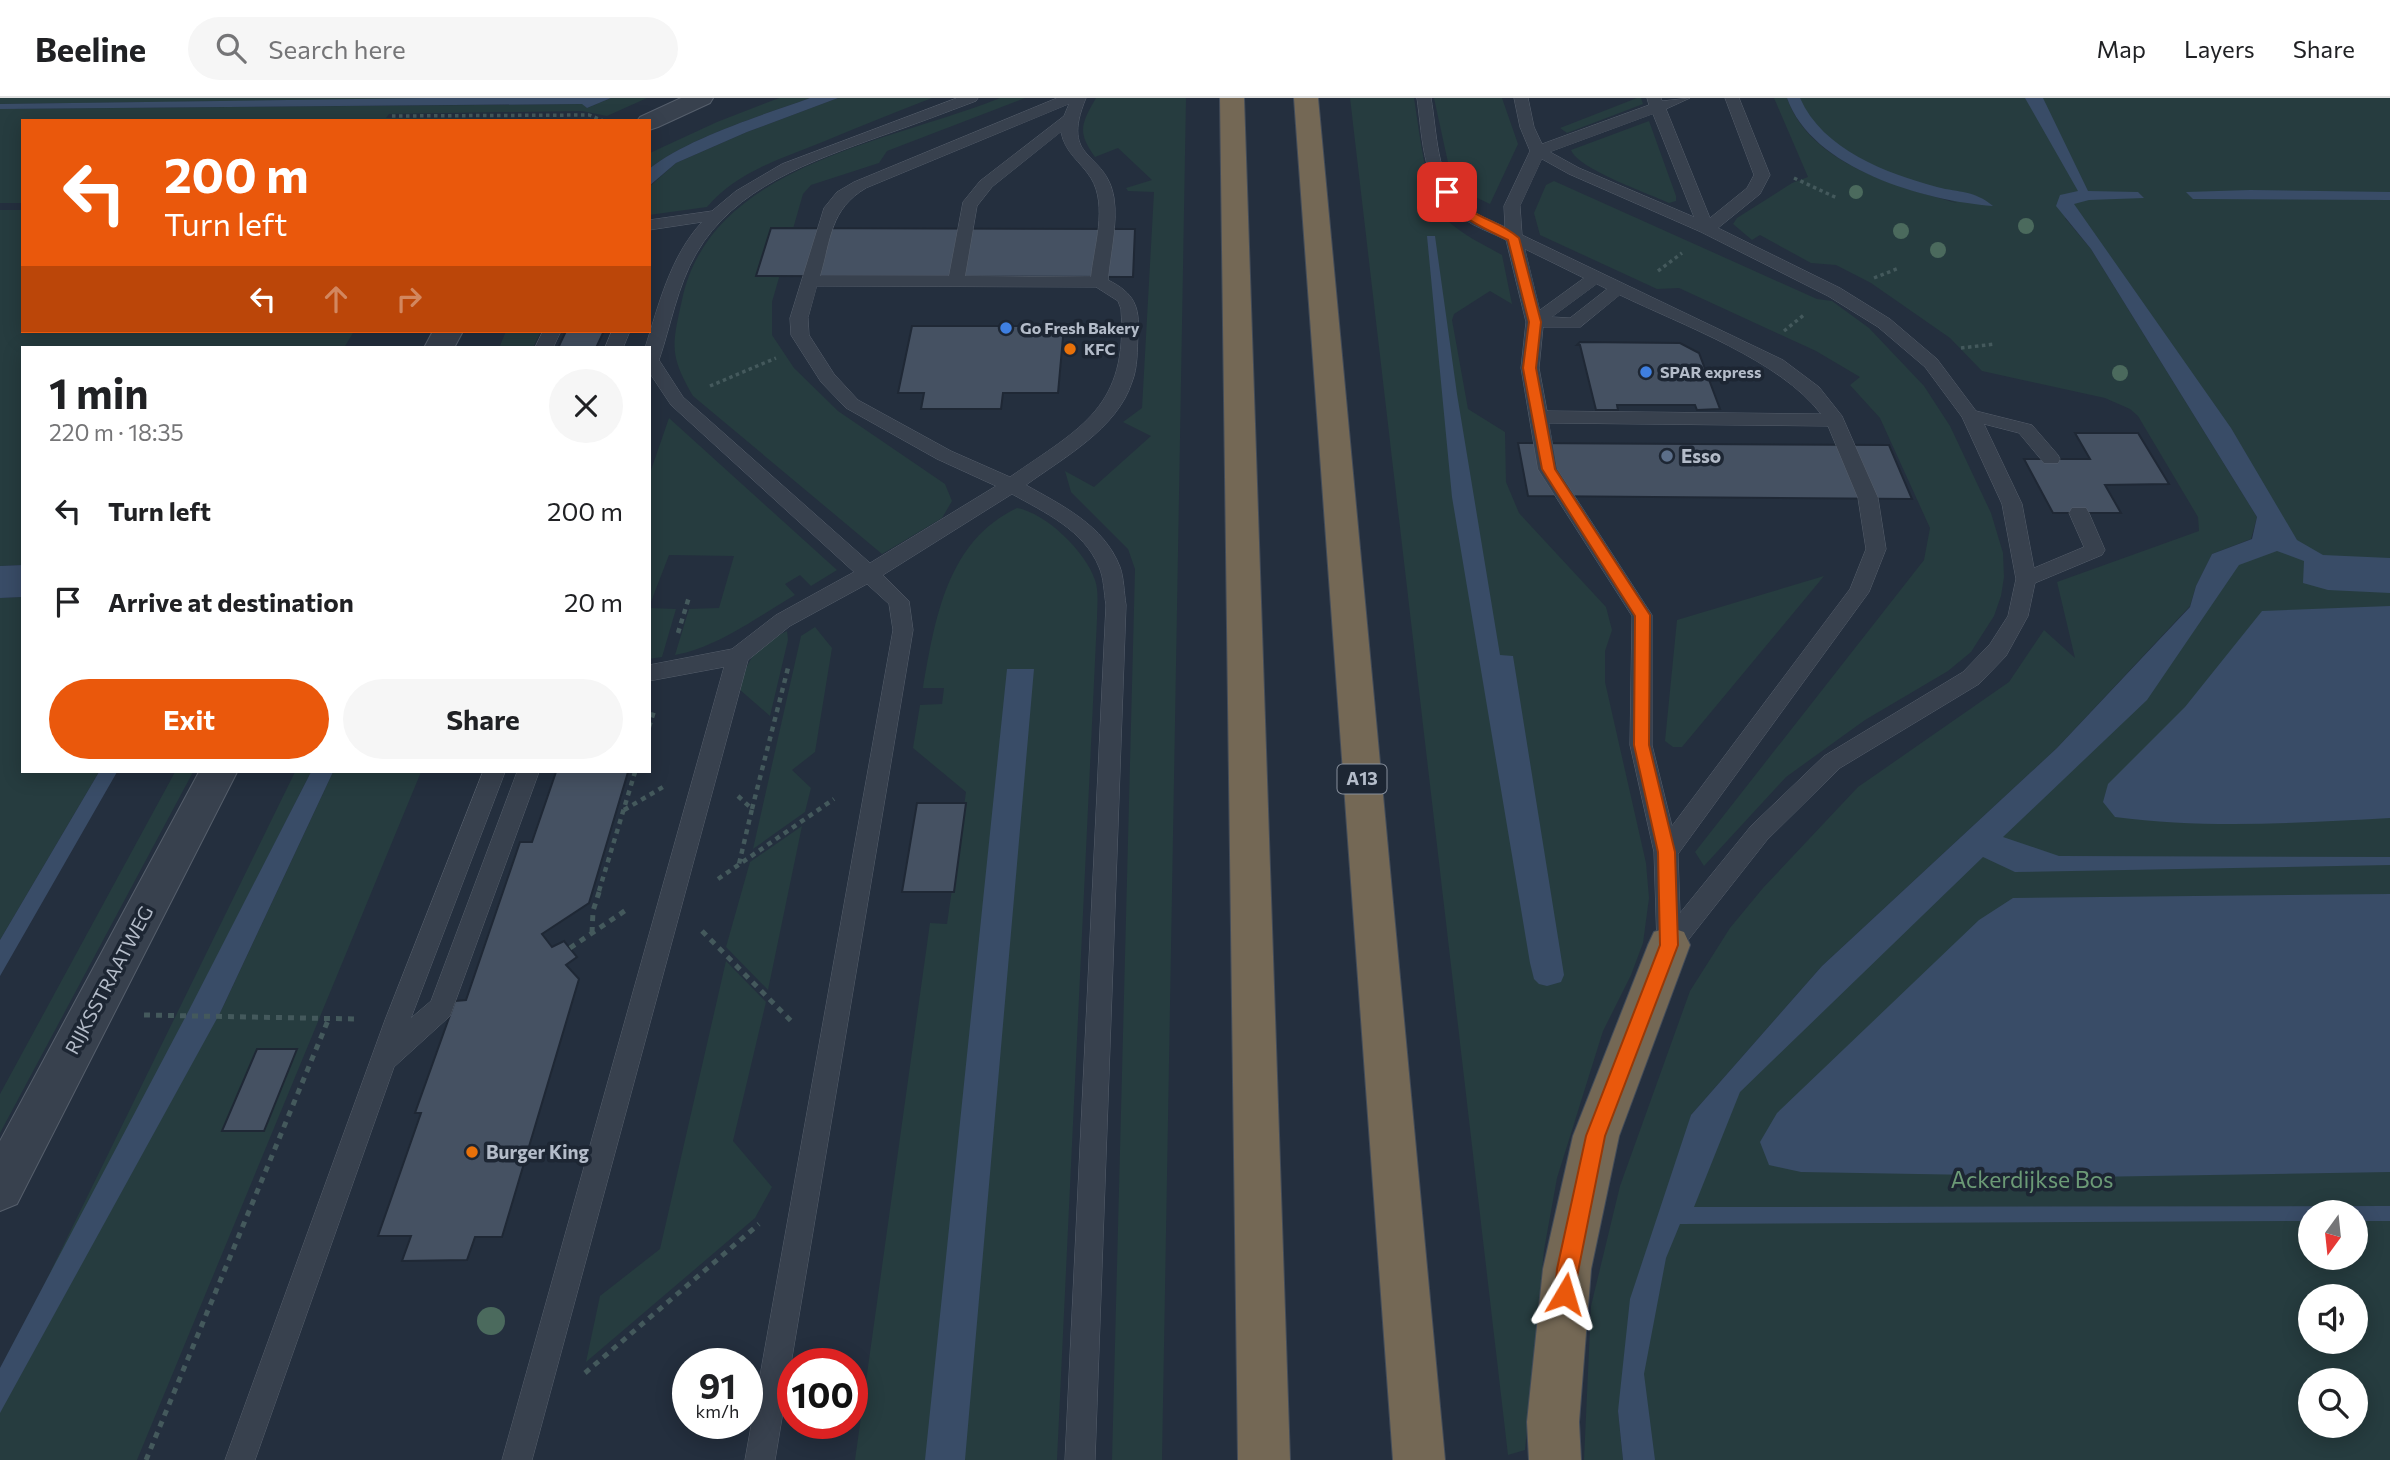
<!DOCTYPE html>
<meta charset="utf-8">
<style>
:root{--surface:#fff;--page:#f6f6f6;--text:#202124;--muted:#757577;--line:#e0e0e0;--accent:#ea580c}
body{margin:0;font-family:Commissioner,sans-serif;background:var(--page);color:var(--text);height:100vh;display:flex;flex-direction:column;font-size:26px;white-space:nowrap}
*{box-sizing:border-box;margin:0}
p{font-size:23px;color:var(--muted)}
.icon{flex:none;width:38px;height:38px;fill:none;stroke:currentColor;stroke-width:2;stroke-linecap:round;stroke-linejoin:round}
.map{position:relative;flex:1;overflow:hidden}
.details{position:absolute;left:21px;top:248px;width:630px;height:427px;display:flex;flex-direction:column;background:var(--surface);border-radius:0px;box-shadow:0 4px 18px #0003}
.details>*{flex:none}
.top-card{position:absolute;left:21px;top:21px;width:630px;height:214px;border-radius:0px;box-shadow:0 4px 18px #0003;background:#ea580c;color:#fff;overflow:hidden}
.needle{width:46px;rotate:195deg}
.controls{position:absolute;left:2298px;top:1102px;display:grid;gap:14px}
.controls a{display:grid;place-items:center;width:70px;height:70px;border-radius:50%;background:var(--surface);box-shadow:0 4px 18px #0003;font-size:35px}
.speed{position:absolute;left:672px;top:1250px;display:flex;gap:14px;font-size:35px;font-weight:700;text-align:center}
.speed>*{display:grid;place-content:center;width:91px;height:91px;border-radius:50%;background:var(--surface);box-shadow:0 4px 18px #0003;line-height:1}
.speed small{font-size:18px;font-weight:400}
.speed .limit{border:10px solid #d22;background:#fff;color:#111}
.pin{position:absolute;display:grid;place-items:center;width:60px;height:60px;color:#fff;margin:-30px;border-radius:14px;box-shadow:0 4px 10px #0006}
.me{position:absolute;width:77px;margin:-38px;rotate:7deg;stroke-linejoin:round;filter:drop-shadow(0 0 5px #0008)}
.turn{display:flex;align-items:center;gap:24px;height:147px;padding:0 28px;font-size:32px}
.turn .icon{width:91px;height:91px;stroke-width:2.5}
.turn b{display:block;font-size:49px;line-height:60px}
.lanes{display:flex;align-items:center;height:66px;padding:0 28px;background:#0003;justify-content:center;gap:35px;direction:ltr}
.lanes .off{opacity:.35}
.round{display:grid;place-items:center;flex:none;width:74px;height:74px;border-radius:37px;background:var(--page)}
.headline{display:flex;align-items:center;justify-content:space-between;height:119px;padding:0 28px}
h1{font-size:42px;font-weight:700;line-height:52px}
.button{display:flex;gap:14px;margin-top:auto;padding:14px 28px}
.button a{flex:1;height:80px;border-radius:42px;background:var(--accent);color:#fff;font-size:28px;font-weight:700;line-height:80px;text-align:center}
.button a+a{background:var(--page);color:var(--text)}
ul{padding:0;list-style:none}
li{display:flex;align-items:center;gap:21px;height:91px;padding:0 28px}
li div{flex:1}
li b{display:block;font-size:26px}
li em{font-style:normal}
header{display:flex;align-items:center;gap:42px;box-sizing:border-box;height:98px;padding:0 35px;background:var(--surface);border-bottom:2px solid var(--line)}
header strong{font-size:33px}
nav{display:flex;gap:38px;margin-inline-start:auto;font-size:24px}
.search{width:490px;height:63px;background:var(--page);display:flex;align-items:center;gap:18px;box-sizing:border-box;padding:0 24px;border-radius:38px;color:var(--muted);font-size:26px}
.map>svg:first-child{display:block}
.green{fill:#263c3f;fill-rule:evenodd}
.water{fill:#394c67}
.building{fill:#455162;stroke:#1f2835;stroke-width:2}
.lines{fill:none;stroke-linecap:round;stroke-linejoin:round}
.service-casing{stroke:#565f6c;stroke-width:1}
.minor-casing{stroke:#565f6c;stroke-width:2}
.motorway-casing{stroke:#434c59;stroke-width:2}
.path-far2{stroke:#44595c;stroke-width:3.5;stroke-dasharray:3.5 3.5;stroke-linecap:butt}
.path-far1{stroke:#44595c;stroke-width:4.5;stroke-dasharray:5 5;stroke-linecap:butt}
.path{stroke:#44595c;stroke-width:5;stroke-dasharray:6 6;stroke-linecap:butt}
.service{fill:#38414e;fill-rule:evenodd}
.minor{fill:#38414e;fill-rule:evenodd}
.motorway{fill:#746855;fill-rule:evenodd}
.tree{fill:#4b6a5d}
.route{fill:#ea580c;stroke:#983908;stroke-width:2}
.shop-dot{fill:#3f7fe0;stroke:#1d2633;stroke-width:2.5}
.food-dot{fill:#e8710a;stroke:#1d2633;stroke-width:2.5}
.service-dot{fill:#5c6f8a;stroke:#1d2633;stroke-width:2.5}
.labels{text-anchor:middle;stroke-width:7;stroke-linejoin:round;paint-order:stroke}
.far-poi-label{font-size:16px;font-weight:bold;fill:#b4bcc9;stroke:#1d2633;text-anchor:start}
.shield{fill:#1d2633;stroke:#878f9c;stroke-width:2}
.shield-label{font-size:18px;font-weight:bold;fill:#b4bcc9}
.poi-label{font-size:19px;font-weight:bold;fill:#b4bcc9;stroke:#1d2633;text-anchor:start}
.street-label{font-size:19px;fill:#b4bcc9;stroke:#1d2633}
.near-park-label{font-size:23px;fill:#6b9a76;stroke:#1d2633}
</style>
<header>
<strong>Beeline</strong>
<div class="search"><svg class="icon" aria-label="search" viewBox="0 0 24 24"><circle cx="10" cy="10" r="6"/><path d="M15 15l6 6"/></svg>Search here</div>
<nav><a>Map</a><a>Layers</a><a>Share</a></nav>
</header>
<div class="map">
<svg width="2390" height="1362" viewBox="0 0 2390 1362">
<rect width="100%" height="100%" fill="#242f3e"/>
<!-- green -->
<path class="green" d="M0,0h508l-508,6z
M611,0h36l-40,18 -25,-5 -193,3 -3,4 182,1 -3,2h-542v82h-23v-94l583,-5 4,4z
M779,0h31c-47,17 -123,40 -161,71v-15l3,-2 65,-30z
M838,0h94c-36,14 -72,28 -107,43 -42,17 -87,30 -118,66l-58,8v-28l27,-24 71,-31z
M1000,0h25l-138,53 -8,12 -68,22 -8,9 -31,108v33l22,33 44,43 107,73 7,17 -10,17 -60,36 -189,-158c-24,-41 -21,-51 -11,-96 28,-136 209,-158 318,-202z
M1096,0h90l-24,1362h-50l23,-891 -7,-20 -57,-57 -6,-21 29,16 57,-51 -28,-14 19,-14 12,-216 -26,-1 -2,-3 26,-8 -34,-32 -23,9c-18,-25 -14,-33 1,-59z
M1350,0h64c5,30 12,100 32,121 16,16 37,25 56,36l10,49 -22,-13 -36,23 -2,6 16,89 37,23 1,50 13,31 87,94 6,23 -7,21v31l41,181 3,35 -6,45 -12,32 -28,56 -46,147 -13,72 -19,200 -17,5z
M1434,0h68l16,46 -28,60 -19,-9 -19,-14z
M1637,0h4l2,6 -76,29 -7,-5z
M1774,0h13c23,66 109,88 170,105l-86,-33 -52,-34 -26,-38h597v1362h-749v-125l64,-203 64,-87 429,-437 25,-47 45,-20 2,-28 -198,-299 -7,4 26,31 166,268 -6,22 -39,15 -16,32 -6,20 -133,142 -235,218 -131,149 -73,296 5,49h-39l7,-154 29,-120 70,-195 40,-63 33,-40 95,-101 151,-105 35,-52 31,28 -18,-76 142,-51 -1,-14 -60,-101 -8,-7 -25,-11 -123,-27 -32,-33 -79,-55 -35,-18 -25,-2 -51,-28 -8,5 -19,-16 4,-6 55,-35 16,-6zM2310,1115h46v45h-46zM2310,1199h46v45h-46zM2310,1283h46v45h-46z
M1649,23l27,75v5l-7,2c-21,-10 -91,-34 -98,-53z
M1554,83l263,118 15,2 37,27 55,58 26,40 41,87 12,40 1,24 -3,19 -7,20 -23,36 -23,19 -83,49 -79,57 -82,89 -9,-14 229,-292 6,-32 -50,-110 -30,-33 10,-8 -44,-26 -137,-63 -22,1 -117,-54 -6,-22 12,-28z
M0,112h23v121h331l-10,17h-321v217l-23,1z
M506,233h35l-8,17h-34z
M669,320l168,152 -26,16 -11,-11 -15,9 10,11c-36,21 -78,53 -120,60l14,-46 30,-1 15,-52 -65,-1 -20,52v-131z
M1017,410c29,5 69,44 78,72 4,11 2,27 2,39l-40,841h-202l75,-537 17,1 19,-132 -53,-44 7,-43 22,-1 2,-16h-21c12,-69 24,-147 94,-180z
M1824,478l-142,171h-9l-8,-6 12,-121z
M23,499v175h76l-99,168v-342z
M649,510l27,1 -14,48 -13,2z
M815,529l17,21 -17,104 -23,18 19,18 -6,24 -52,37 48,-213z
M787,533l1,9 -18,76 -31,-27c10,-33 17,-43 48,-58z
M175,674h18l-193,361v-39z
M295,674h16l-122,240 31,1 113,-241h88l-284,688h-137v-85z
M802,728l-34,164 -42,-43 24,-85z
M726,863l40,41 -33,139 39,46 -17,31 -169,144 14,-66 60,-47z"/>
<!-- water -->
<path class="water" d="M425,0h186l-24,10 -5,-4 -582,5v-5z
M810,0h28l-91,34 -71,31 -27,23v-17c38,-31 114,-54 161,-71z
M1787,0h13c23,52 86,75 137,89 23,6 37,3 56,19 -68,-5 -181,-37 -206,-108z
M2025,0h18l45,93 50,1 6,6 -55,2 -15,4 157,224 66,112 26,15 67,3v35l-62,-3 -25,-7 1,-22 -27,-10 -38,14 -92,135 -144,137 56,19 331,1v8l-375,7 -32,-15 -243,235 -46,115 696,-1v15h-34v-8h-46v8l-630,3 -14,34 -22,116 11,86h-32l-5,-49 12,-112 61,-184 131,-149 235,-218 133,-141 6,-21 16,-32 40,-15 5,-22 -166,-268 -35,-43 4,-11 18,-4z
M2250,92l140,2v8l-197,-1 -7,-7z
M1427,138h8l22,158 43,261 13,1 51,319 -3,7 -14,4 -8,-2 -5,-5 -4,-16 -78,-466z
M23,467v32l-23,1v-32z
M2390,508v212c-91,5 -184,11 -275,-1l-12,-15 5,-18 77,-77 77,-96z
M1007,571h27l-69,791h-40z
M99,674h18l-117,204v-36z
M311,674h22l-113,241 -220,400v-45l188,-356z
M2390,796v278l-303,5 -286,-5 -32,-7 -9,-23 17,-29 202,-193 34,-22z"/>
<!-- building -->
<path class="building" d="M771,130l364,1 -2,48 -377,-1z
M912,228h152l-6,67h-55l-2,16h-80l3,-16h-26z
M566,233h38l-8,17h-38z
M1580,244l100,1 19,10 21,56 -23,1 -2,-5h-78l1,5h-22l-16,-65h-3z
M2075,335h63l31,51 -64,1 16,28h-68l-29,-54h66z
M1518,345l371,2 23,54 -384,-3z
M556,674h72l-39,131 -47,31 10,13 12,-6 13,16 -11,8 13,14 -77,258h-27l-8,23 -65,1 9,-25h-33l43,-123h-6l40,-112 11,-1 54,-158h12z
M917,705h49l-12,89h-52z
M257,951h40l-33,82h-42z"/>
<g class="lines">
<!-- service casing -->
<g class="service-casing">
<path id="service" d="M957,0h21l-2,3c-32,12 -63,24 -95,35 -69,25 -147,51 -185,118 -19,33 -25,71 -37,106l24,37 187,166 126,-77 -59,-27 -91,-51 -25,-26 -30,-47 -1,-17 34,-110 13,-16 17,-10 203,-84h29c-27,65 20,51 28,100 4,26 -4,56 -6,82 26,13 32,26 30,54 -1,16 0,33 -6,48 -15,47 -69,76 -106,103 35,20 78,40 94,82 4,11 4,26 6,38l-31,855h-30l41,-855c-2,-12 -2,-27 -7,-38 -15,-37 -55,-55 -87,-73l-129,81 26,26 4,29 -138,830h-30l148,-830 -4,-26 -22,-20 -77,42 -42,34 -216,800h-30l222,-793 -75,14v-16l83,-16 44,-34 78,-43 -183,-167 -22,-33v-24h-4c14,-44 25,-91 57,-126l-53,8v-10l63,-9 24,-20 46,-27zM1069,6l-5,12 -84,65 -17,21 -14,74h-129c11,-37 10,-67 46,-88zM1061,34c4,21 19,29 30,46 17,28 3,69 0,99l-126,-1 12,-70 15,-19zM817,188l279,1 22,14 3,8c7,98 -39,118 -111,168l-59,-26 -93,-51 -24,-26 -25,-39 -1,-17z
M1417,0h14c6,34 5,79 31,105 11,11 29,17 43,24l-1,-21 26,-55 -10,-24 -6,-29h14l6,29 8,17 107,-39 -2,-7h14l1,3 28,-3 -24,11 44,109 37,-30 7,-13 -29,-77h14l31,77 -10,19 -42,34 122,60 50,31 47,40 39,52 56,14 26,30 2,4 -2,4h-14l-25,-30 -35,-9 38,80 12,64 50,-21 -15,-34 3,-5h14l3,5 16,37 -3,5 -67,28 -7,33 -22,40 -27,28 -139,84 -73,72 -89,113 -9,3 -9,-3 -3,-8 -3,-93 -24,-107 2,-129 -94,-147 -17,-101 5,-46 -20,-82c-14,-7 -31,-13 -44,-22 -40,-27 -39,-78 -45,-120zM1653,16l41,103 -115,-49 -29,-16zM1542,61l27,15 132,58 127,64 50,31 47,40 37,50 40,87 14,75 -8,37 -18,28 -27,28 -139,84 -73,70 -71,87 -2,-59 191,-262 17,-43 -8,-51 -36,-82 -23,-29 -36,-27 -261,-125 -2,-29zM1525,151l59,29 -44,32zM1597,186l10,5 -37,29 -18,-1zM1620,197c62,30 160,65 201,119l-274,-3 -8,-43 4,-41h37zM1549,325l279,3 30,72 8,51 -16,40 -178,237 -20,-81v-130l-95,-146z
M543,233h18l-8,17h-18z
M612,233h18l-7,17h-18z
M483,674h22l-94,246 20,-17 86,-229h22l-89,244 -56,51 -139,393h-30l160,-440z"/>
</g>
<!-- minor casing -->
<g class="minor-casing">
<path id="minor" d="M681,0h32l-3,5 -52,24 -9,3v-9h-12l3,-4z
M433,233h30l-9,17h-30z
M199,674h38l-220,432 -17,7v-70z"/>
</g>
<!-- motorway casing -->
<g class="motorway-casing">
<path id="motorway" d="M1220,0h24l46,1362h-52z
M1294,0h24l127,1362h-52z
M1669,829l15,5 6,13 -71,191 -28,133 -12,153 2,38h-52l-2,-38 16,-153 30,-133 75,-191 6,-13z"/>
</g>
<!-- path-far2 -->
<path class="path-far2" d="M392,18l197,-1 15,6
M1794,80l43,20
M1658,173l24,-18
M1874,180l25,-10
M1784,233l21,-17
M1961,250l34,-4
M710,288l66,-28"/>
<!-- path-far1 -->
<path class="path-far1" d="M678,535l11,-36
M649,629l6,-19
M738,698l14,13 -13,55
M752,711l37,-145
M624,712l39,-23
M718,781l116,-80
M599,793l36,-119"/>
<!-- path -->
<path class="path" d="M702,833l92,93
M592,835l1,-22 7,-22
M570,850l56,-38
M144,917l212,4
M585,1275l174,-149
M146,1362l183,-442"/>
<!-- service -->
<use href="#service" class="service"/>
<!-- minor -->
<use href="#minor" class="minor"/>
<!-- motorway -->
<use href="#motorway" class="motorway"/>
</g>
<!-- trees -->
<g class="tree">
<circle cx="1856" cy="94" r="7"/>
<circle cx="2026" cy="128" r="8"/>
<circle cx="1901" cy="133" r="8"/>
<circle cx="1938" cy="152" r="8"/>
<circle cx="2120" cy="275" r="8"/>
<circle cx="491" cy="1223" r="14"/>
</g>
<!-- route -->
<path class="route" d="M1443,92h7c22,31 45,27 69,48l22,84 -5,46 19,101 95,146 -1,130 26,107 3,93 -73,191 -33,166 -7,3 -7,-3 -3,-8 2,-25 29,-133 74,-191 -2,-93 -24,-107 1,-129 -93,-147 -19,-101 6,-46 -21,-82c-27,-13 -49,-22 -67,-48z"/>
<!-- markers -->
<g class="shop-dot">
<circle cx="1006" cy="230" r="7"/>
<circle cx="1646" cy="274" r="7"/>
</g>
<g class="food-dot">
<circle cx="1070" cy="251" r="7"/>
<circle cx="472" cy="1054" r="7"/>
</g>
<circle class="service-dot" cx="1667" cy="358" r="7"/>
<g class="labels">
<!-- far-poi labels -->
<g class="far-poi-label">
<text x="1020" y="236">Go Fresh Bakery</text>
<text x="1084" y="257">KFC</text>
<text x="1660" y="280">SPAR express</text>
</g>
<!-- shield labels -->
<rect class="shield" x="1337.5" y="666.5" width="49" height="29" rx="5"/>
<g class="shield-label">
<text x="1362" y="687">A13</text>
</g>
<!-- poi labels -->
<g class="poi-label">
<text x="1681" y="365">Esso</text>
<text x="486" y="1061">Burger King</text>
</g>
<!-- street labels -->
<g class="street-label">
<text transform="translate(109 882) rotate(-62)" y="7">RIJKSSTRAATWEG</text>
</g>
<!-- near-park labels -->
<g class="near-park-label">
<text x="2032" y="1090">Ackerdijkse Bos</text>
</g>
</g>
</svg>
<div class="controls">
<a><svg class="needle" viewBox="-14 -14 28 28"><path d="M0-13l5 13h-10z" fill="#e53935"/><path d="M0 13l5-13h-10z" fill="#757577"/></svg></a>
<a><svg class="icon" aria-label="sound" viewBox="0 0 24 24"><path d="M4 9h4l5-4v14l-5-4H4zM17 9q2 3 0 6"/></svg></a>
<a><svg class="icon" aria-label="search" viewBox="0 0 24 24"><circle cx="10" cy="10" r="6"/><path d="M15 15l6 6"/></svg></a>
</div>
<div class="speed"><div>91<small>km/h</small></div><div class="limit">100</div></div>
<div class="pin" style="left:1447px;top:94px;background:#d93025"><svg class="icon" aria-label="arrive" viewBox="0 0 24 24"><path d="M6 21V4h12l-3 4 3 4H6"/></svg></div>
<svg class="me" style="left:1565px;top:1196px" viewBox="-20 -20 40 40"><path d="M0-17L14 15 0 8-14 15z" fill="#ea580c" stroke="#fff" stroke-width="4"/></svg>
<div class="top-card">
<div class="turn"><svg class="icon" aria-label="left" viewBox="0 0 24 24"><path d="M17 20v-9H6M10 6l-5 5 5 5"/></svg><div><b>200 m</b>Turn left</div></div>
<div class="lanes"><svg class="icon" aria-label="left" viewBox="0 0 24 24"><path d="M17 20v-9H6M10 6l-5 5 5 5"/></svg><svg class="icon off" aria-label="ahead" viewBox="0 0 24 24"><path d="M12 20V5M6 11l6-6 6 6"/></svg><svg class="icon off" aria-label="right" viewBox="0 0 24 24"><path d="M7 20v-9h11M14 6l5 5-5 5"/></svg></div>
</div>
<section class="details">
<div class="headline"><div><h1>1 min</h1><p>220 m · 18:35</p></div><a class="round"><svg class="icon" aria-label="close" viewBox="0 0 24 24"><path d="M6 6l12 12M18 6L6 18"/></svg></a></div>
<ul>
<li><svg class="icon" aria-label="left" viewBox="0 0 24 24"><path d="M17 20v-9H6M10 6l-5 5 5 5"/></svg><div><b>Turn left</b></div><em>200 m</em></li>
<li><svg class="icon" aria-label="arrive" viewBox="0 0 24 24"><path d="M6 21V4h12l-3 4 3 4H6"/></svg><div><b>Arrive at destination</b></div><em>20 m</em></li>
</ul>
<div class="button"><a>Exit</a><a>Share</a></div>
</section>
</div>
